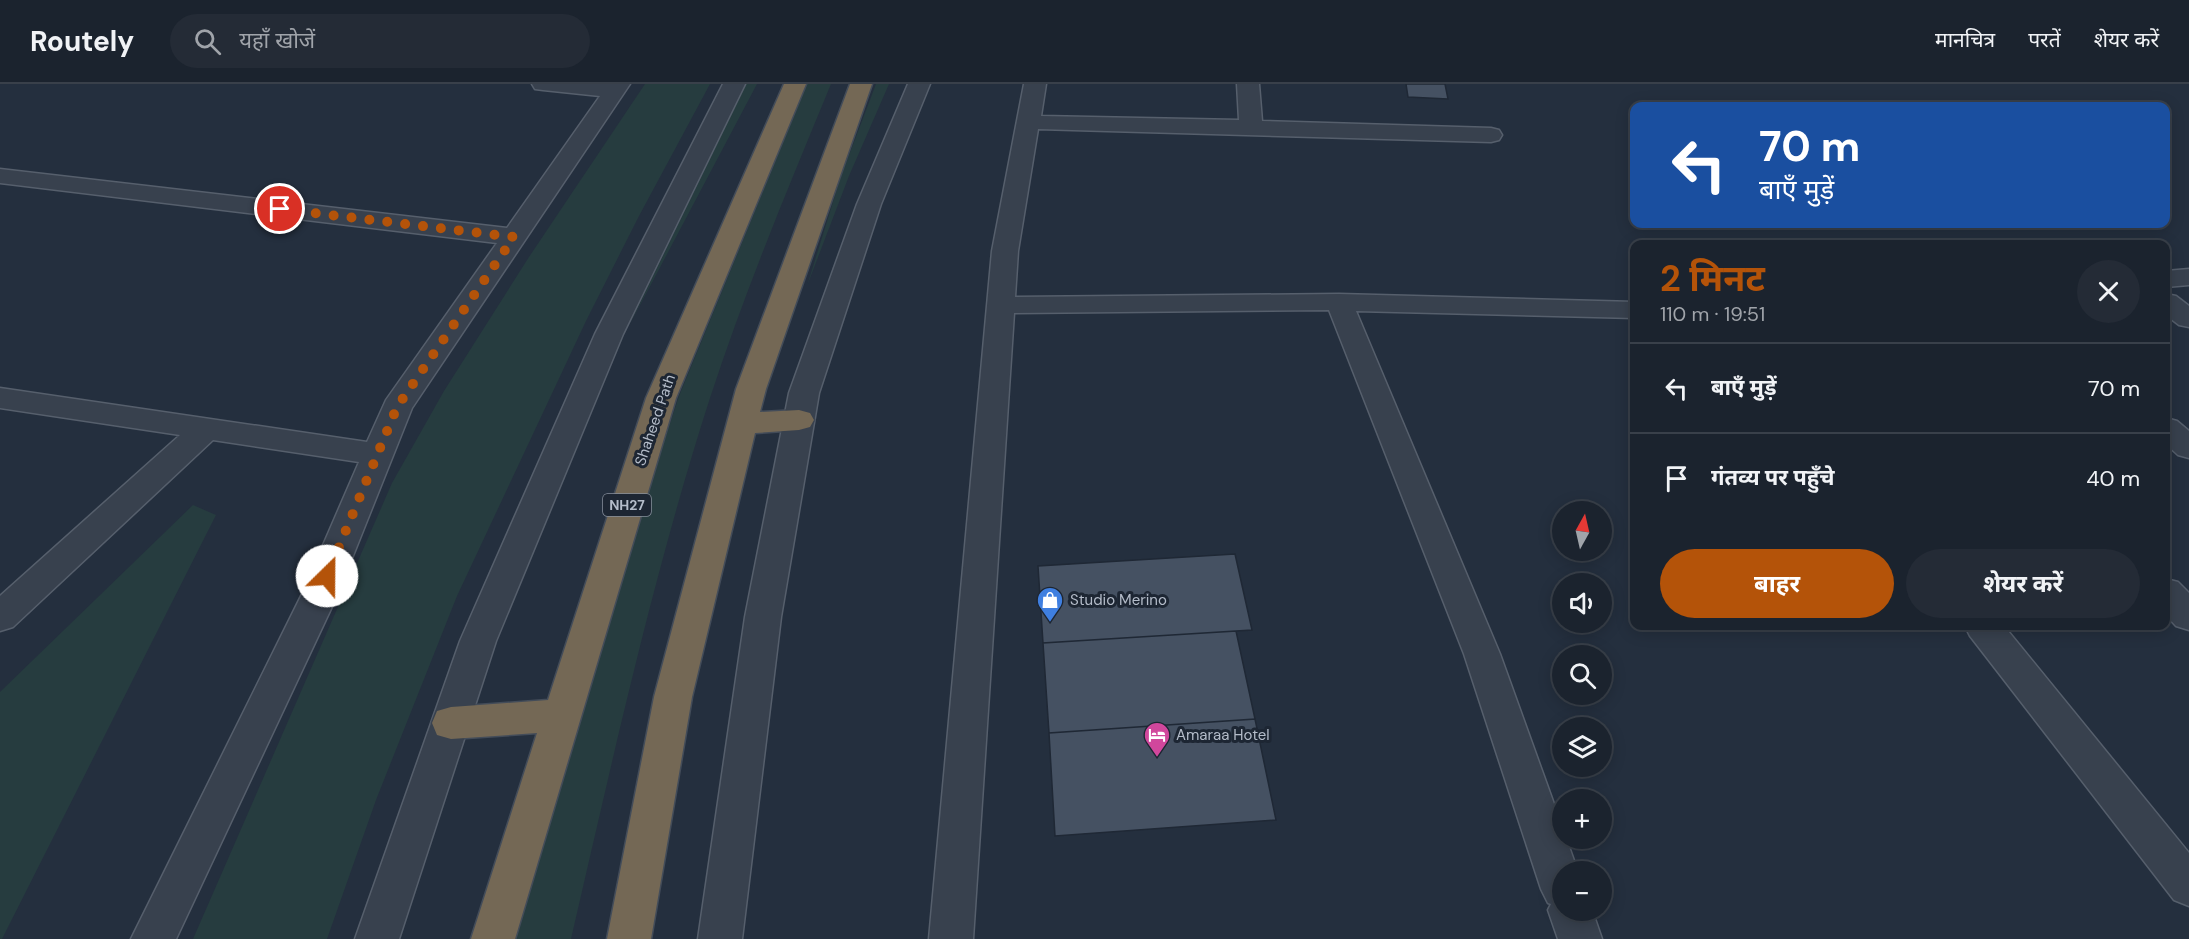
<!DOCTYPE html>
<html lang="hi">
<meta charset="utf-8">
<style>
:root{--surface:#1b232e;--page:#242b36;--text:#f1f3f6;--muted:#a0a4aa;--line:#39404a;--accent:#b45309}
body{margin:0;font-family:"DM Sans","Noto Sans Devanagari",sans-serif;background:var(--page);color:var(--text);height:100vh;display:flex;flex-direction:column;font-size:22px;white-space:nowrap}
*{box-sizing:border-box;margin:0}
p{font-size:20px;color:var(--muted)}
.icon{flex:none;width:33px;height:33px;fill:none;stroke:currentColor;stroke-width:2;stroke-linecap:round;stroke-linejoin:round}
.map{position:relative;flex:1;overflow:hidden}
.side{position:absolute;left:1630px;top:156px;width:540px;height:390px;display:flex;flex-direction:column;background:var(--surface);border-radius:12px;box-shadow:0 3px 15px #0003,0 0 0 2px var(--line)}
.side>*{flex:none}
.hud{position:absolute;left:1630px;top:18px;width:540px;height:126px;border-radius:12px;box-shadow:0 3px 15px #0003,0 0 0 2px var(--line);background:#1a4fa0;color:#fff;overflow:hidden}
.needle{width:39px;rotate:8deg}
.buttons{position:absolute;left:1552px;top:417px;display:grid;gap:12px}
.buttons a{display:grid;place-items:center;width:60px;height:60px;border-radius:50%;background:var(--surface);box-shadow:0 3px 15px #0003,0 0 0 2px var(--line);font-size:30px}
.pin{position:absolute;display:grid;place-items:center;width:51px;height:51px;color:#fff;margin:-26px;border:3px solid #fff;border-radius:50%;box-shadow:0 2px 6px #0007}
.me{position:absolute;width:66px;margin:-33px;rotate:23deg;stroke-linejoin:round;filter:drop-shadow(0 0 4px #0008)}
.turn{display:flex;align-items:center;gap:21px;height:126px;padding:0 30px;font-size:27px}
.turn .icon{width:78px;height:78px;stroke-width:2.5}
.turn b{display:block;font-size:42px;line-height:51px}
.round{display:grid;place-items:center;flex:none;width:63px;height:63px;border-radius:32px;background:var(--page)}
.headline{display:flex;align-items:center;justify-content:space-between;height:102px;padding:0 30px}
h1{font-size:36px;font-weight:700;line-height:45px;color:var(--accent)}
.primary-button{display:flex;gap:12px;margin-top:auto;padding:12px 30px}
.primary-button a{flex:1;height:69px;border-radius:36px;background:var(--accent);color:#fff;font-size:24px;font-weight:700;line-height:69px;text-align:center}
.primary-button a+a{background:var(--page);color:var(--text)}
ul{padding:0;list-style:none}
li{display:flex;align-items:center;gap:18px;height:90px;padding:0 30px;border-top:2px solid var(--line)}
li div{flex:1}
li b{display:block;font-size:22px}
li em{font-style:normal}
header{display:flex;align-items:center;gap:36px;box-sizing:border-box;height:84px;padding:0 30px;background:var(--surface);border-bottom:2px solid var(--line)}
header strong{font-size:28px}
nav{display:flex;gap:33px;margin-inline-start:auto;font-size:21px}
.search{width:420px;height:54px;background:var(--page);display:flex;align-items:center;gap:15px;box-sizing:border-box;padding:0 21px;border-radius:33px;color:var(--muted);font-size:22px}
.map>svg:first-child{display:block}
.green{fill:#263c3f}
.building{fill:#455162;stroke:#1f2835;stroke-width:1.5}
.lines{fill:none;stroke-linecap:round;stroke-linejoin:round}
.minor-casing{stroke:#565f6c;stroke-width:3}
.highway-casing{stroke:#434c59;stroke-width:3}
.minor{fill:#38414e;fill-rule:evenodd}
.highway{fill:#746855;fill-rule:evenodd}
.route{stroke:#b45309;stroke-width:10;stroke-dasharray:0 18}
.labels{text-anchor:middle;stroke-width:6;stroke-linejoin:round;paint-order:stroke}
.shield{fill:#1d2633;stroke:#878f9c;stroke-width:1.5}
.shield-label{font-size:14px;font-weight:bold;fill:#b4bcc9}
.street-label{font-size:15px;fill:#b4bcc9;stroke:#1d2633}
.poi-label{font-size:15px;fill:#b4bcc9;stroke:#1d2633;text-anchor:start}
</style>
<header>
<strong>Routely</strong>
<div class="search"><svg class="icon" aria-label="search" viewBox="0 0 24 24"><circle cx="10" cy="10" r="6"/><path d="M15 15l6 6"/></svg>यहाँ खोजें</div>
<nav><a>मानचित्र</a><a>परतें</a><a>शेयर करें</a></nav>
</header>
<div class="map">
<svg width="2189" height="855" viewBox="0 0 2189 855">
<rect width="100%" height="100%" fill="#242f3e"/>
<!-- green -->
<path class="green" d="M645,0h65l-71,132 -53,105 -129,275 -81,204 -49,139h-134l199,-456 52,-92 85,-134z
M746,0h11l-128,242z
M807,0h24c-43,104 -86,207 -121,314 -57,177 -97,360 -139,541h-59l87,-301 80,-242z
M876,0h13l-40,92 -42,110 34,-110z
M193,421l23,10 -214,424h-2v-247z"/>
<!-- building -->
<path class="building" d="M1406,0h39l3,15 -40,-2z
M1235,470l17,76 -209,13 -5,-77z
M1236,547l19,88 -206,14 -6,-90z
M1255,635l21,101 -221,16 -6,-103z"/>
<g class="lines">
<!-- minor casing -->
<g class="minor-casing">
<path id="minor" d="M532,0h98l-218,324 -75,188 -161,343h-45l170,-343 58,-134 -146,-22 -200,187 -13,4v-35l180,-161 -180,-27v-20l367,54 19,-42 111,-157 -497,-60v-14l507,59 93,-132 -57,-6 -8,-1z
M723,0h22l-122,250 -127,307 -97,298h-44l105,-298 135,-307z
M908,0h22l-49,120 -62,189 -38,224 -39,322h-44l47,-322 44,-224 68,-189z
M1024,0h22l-5,32 198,4 -2,-36h22l3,37 229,7 8,2 3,5 -3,5 -8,2 -453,-13 -20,122 -3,46 324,-3 296,8v16l-279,-7 144,343 63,175v9h3l12,34h-15v38h29l10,29h-44l-10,-29 3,-6 -3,-1 -7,-14 -77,-235 -135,-344 -315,3 -41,626h-44l63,-688z
M2189,185v16l-23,2v-16z
M2166,210l10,2 13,10v21l-10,-2 -13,-10z
M2166,334l11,3 12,10v27l-11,-3 -12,-11z
M2166,495l12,3 11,11v37l-13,-4 -10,-11z
M1965,542h39l185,227v53l-15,-6 -204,-264z"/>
</g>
<!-- highway casing -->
<g class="highway-casing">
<path id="highway" d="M784,0h22l-130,314 -161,541h-44l66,-206 -86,6 -14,-4 -5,-12 5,-12 14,-4 97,-7 98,-302z
M850,0h22l-106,305 -6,23 39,-2 11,3 4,7 -4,7 -11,3 -44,3 -63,264 -41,242h-44l47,-242 82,-308z"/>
</g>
<!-- minor -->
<use href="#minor" class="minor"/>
<!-- highway -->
<use href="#highway" class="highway"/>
</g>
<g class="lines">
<!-- route -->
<path class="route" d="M280,125l234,28 -117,170 -70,169"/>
</g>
<!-- icons -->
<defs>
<g id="shop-pin" transform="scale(1.35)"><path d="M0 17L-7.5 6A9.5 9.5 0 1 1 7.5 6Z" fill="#3f7fe0" stroke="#1d2633"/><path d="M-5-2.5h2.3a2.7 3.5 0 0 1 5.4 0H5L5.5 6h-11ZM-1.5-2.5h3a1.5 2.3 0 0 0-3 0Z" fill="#fff"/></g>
<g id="hotel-pin" transform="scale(1.35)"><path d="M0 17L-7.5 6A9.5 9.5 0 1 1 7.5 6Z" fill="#d1479c" stroke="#1d2633"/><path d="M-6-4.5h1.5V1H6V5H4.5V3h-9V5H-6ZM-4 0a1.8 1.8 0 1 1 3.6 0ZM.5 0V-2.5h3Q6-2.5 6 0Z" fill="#fff"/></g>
</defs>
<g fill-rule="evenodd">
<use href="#shop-pin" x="1050" y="516"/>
<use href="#hotel-pin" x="1157" y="651"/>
</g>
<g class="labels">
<!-- shield labels -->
<rect class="shield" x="603" y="410" width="48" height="22" rx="4.5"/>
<g class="shield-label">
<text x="627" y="426">NH27</text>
</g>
<!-- street labels -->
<g class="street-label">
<text transform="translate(655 336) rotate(-71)" y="5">Shaheed Path</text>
</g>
<!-- poi labels -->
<g class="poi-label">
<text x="1070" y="521">Studio Merino</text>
<text x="1176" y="656">Amaraa Hotel</text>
</g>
</g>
</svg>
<div class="buttons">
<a><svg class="needle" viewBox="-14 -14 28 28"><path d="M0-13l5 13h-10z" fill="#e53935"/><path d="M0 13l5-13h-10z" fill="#a0a4aa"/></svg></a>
<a><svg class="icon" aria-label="sound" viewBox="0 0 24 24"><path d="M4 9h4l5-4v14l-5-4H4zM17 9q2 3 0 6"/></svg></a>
<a><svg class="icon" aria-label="search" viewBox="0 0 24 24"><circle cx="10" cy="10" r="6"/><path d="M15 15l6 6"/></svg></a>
<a><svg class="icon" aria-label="layers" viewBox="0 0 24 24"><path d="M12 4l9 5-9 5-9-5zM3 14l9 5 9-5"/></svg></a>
<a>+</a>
<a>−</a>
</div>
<div class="pin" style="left:280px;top:125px;background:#d93025"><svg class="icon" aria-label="arrive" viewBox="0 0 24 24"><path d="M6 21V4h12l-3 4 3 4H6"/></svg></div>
<svg class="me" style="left:327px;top:492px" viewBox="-20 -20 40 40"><circle r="19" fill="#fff"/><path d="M0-13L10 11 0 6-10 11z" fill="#b45309"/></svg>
<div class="hud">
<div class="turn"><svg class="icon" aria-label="left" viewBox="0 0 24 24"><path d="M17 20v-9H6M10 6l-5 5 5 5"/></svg><div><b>70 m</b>बाएँ मुड़ें</div></div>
</div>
<section class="side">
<div class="headline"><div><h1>2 मिनट</h1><p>110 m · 19:51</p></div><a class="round"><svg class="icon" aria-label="close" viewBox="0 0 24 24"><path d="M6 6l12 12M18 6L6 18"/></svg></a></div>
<ul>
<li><svg class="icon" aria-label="left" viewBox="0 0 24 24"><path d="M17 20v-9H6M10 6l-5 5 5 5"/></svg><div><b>बाएँ मुड़ें</b></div><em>70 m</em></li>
<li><svg class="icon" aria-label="arrive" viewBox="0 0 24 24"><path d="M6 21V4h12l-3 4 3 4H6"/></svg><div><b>गंतव्य पर पहुँचे</b></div><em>40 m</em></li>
</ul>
<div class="primary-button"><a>बाहर</a><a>शेयर करें</a></div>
</section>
</div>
